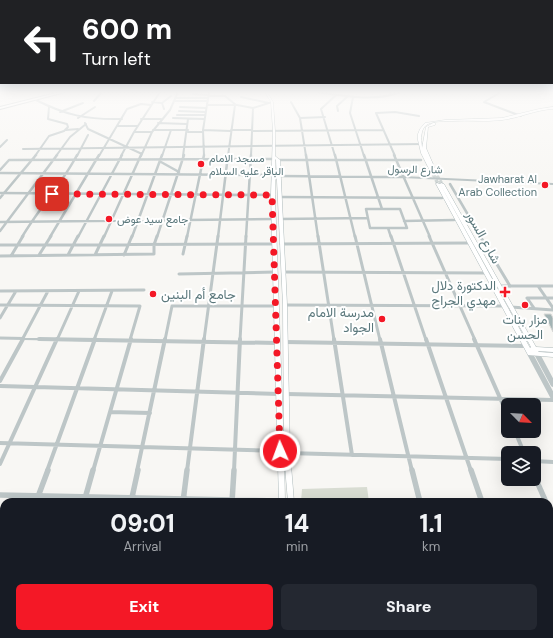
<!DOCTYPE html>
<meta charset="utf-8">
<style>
:root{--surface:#171b24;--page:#242831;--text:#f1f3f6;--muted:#9ea1a6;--accent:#f41826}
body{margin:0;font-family:"DM Sans",Vazirmatn,sans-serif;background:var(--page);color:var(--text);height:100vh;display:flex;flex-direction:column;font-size:15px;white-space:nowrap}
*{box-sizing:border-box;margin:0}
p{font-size:13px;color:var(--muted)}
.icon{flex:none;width:22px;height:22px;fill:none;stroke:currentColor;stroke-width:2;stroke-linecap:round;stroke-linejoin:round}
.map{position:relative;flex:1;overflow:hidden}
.drawer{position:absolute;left:0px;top:498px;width:553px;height:140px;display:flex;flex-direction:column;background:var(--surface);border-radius:12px 12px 0 0;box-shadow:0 4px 16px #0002}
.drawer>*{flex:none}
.guide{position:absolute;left:0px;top:0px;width:553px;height:84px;box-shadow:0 4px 16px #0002;background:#202124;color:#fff;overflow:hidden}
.needle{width:26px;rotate:114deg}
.fabs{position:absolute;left:501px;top:398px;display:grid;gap:8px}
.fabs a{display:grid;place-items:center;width:40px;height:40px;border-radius:6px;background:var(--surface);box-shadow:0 4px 16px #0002;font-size:20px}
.pin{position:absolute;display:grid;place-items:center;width:34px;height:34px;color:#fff;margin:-17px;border-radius:8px;box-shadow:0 2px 6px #0006}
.me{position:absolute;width:44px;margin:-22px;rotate:358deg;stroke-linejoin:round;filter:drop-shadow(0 0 3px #0008)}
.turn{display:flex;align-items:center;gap:14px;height:84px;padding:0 16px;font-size:18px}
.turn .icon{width:52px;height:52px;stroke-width:2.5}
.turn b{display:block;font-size:28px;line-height:34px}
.eta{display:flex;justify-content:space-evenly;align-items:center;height:68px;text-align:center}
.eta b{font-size:24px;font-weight:800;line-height:28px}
.action{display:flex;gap:8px;margin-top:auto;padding:8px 16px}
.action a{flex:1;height:46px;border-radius:6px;background:var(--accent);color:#fff;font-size:16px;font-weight:800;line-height:46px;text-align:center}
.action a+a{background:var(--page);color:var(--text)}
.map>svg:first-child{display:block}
.green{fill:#d9ddd3}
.building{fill:#a3b4b5;stroke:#d9d8d6}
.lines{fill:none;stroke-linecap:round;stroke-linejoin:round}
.secondary-tunnel{stroke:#d1d7d6;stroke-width:3.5;stroke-dasharray:3.5 2;stroke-linecap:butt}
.secondary-casing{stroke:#afbbbc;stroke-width:1}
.primary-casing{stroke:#b1babc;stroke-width:2}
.pedestrian-far1{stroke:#bdc6c7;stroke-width:2}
.pedestrian{stroke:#bdc6c7;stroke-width:3}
.minor-far4{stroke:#bdc6c7;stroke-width:2}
.minor-far3{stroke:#bdc6c7;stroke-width:2.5}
.minor-far2{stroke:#bdc6c7;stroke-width:3}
.minor-far1{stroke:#bdc6c7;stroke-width:4}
.minor{stroke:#bdc6c7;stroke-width:5.5}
.tertiary{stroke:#bdc6c7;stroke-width:5.5}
.secondary{fill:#fff;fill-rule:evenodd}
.primary{fill:#fff;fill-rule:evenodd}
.route{stroke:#f41826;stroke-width:7;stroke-dasharray:0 12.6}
.poi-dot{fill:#f41826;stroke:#fff;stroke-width:1.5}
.labels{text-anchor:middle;stroke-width:4;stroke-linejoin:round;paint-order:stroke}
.far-poi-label{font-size:11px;fill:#5b787c;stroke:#fff;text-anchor:start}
.far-street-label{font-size:11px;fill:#5b787c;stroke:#fff}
.street-label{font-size:13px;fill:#5b787c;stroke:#fff}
.poi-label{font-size:13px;fill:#5b787c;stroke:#fff;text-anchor:end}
</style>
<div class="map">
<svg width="553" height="638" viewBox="0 0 553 638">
<rect width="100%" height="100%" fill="#f8f7f4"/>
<!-- green -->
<path class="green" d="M367,487l2,15h-68l1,-13z"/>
<!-- building -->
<path class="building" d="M544,314h7l2,4v14z"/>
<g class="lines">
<!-- secondary-tunnel -->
<path class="secondary-tunnel" d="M431,170l7,14
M434,171l8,13"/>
<!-- secondary casing -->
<g class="secondary-casing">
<path id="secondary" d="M265,92h2l6,10 2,29v25l5,4 7,145 3,148 4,49h-6l-4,-48 1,48h-6l-8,-307 2,-64 -2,-29zM275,159l1,1 7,145 1,147 -9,-257z
M553,107v2c-18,1 -34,9 -51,11 -17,2 -33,0 -50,1 -7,0 -17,0 -24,3 -8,4 -7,15 -6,23v1l4,-21 7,-4h2v2l-7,2 -2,21 10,23 -1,1 -5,-1 -9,-18 -3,-13v-6l2,-5 5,-6 20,-3 57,-2 37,-9z
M437,183l3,1 90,164 1,-1 -91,-163 1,-1 3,1 92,163 17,1v4l-15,-1 1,1 14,1v4l-25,-2 -92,-171z
M283,634h16v4h-16z"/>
</g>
<!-- primary casing -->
<g class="primary-casing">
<path id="primary" d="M60,92h5l-65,17v-2z"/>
</g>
<!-- pedestrian-far1 -->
<path class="pedestrian-far1" d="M403,177l150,7"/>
<!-- pedestrian -->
<path class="pedestrian" d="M499,286h54
M538,286l15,22
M527,298h26
M527,298l7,10
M511,307l42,3"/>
<!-- minor-far4 -->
<path class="minor-far4" d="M100,92h64
M317,92c27,4 58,10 84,0
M390,93l7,-1
M193,94l16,1
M209,96h16l11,9
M241,97l28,6
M353,97l-3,16 14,43
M176,98h32
M34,99c31,16 53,21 88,20
M94,101l7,-8
M175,101h33
M152,102l10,1 9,-7
M291,102l9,16 6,38
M484,102l37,14
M484,102l17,-10
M162,103l2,6
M207,105h30l16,3
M180,107l26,1
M179,111l27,1
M338,111l-1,-5 10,-9
M60,112l23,-9
M177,115h28
M78,118l17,-11
M173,118l31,1
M300,118l25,-1
M141,119h20
M85,123l3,6 54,25
M158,123l29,1
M118,126h19
M66,130l12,-1
M153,130h35
M203,130l28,1
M231,130h21
M252,131l131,-1
M134,132h18
M188,132h15
M0,147l7,-7
M23,149l401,-5
M35,156l14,-20 15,-5 4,-4 -1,-3 -19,-5 1,-12
M56,156l14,-19 16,-13
M77,156l11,-21
M99,156l28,-47 14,-5 10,1
M121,156l13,-24 26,-40
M141,156l11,-24 18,-22 8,-18
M162,156l9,-26
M183,156l5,-37
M204,156l-1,-26 6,-38
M228,156l7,-51
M251,156l2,-48 19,-6
M335,156l-14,-47 15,-14
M395,156l-19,-43 19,-1 24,4"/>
<!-- minor-far3 -->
<path class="minor-far3" d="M306,155l12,82
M335,155l20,82
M364,155l18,54
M394,155l36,82
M278,160h143
M161,162l18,10
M0,170l9,-10 267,-1
M0,173l272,2
M277,176l126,1
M450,184l31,53
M0,193l273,2
M279,197l163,1
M0,198l36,-43
M366,209h34l7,19h-37z
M280,219l88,-1
M404,221l50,-1
M0,222l273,-3
M388,228l3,9
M0,231l57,-76
M22,237c17,-29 40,-53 55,-82
M50,237l49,-82
M78,237l44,-82
M104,237l37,-82
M132,237l30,-82
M157,237l27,-82
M187,237l17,-82
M218,237l10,-82
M246,237l5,-82"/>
<!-- minor-far2 -->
<path class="minor-far2" d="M318,236l16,104
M355,236l25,104
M391,236l35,104
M429,236l46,104
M480,236l30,50
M281,244l188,-1
M0,245l274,-1
M183,254l4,-18
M39,255l12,-19
M68,255l10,-19
M95,255l9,-19
M124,255l8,-19
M0,256l154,-2v-9l3,-9
M11,256l12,-20
M283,272l202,1
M179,274l96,-2
M0,291l144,-1
M0,305l140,1 -10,34
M285,305l219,1
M0,318l16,-27
M0,338l95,2
M22,340l26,-49
M57,340l22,-49
M94,340l18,-49
M165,340l7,-34h104
M204,340l14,-104
M240,340l6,-104"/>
<!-- minor-far1 -->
<path class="minor-far1" d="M39,339l238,4
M334,339l18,116
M380,339l32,132
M426,339l45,132
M474,339l34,77
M285,342l240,4
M0,381l23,-42
M0,386l279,8
M287,394l266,6
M110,412l40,1
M515,431l9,22
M0,443l280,8
M287,453l221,6
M534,461l19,1
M0,464l57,-125
M47,471l48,-132
M93,471l38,-132
M137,471l28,-132
M187,471l17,-132
M234,471l6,-132"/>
<!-- minor -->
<path class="minor" d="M412,470l8,32
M471,470l11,32
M534,475l12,27
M0,495l282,6
M36,502l12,-32
M84,502l9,-32
M131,502l7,-32
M183,502l4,-32
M232,502l2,-32
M549,509l4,9
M549,533l4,-1
M0,561h4
M0,603l4,-12
M225,634v4
M453,634l1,4
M527,634l2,4
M44,638l1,-4
M102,638l1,-4
M164,638l1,-4"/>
<!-- tertiary -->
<path class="tertiary" d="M530,354l23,43
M537,354l16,30"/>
<!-- secondary -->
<use href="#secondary" class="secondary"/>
<!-- primary -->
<use href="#primary" class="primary"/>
</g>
<!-- sky -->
<linearGradient id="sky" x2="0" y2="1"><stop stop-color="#93bcdb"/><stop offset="0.51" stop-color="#fcfbfa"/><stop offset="1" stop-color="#fcfbfa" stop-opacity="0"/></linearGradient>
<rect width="553" height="181" fill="url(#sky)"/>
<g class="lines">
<!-- route -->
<path class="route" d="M52,194l220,1 8,256"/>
</g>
<!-- markers -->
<g class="poi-dot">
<circle cx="201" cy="164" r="4"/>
<circle cx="545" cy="185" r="4"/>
<circle cx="109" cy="219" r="4"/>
<path d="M503 286h4v4h4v4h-4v4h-4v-4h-4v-4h4z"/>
<circle cx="153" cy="294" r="4"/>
<circle cx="525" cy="305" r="4"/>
<circle cx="382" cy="319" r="4"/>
</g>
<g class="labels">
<!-- far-poi labels -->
<g class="far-poi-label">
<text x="209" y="162">مسجد الامام<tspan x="209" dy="13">الباقر عليه السلام</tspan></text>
<text x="537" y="183" text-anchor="end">Jawharat Al<tspan x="537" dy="13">Arab Collection</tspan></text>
<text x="117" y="223">جامع سيد عوض</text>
</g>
<!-- far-street labels -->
<g class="far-street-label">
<text transform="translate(415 169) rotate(1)" y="4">شارع الرسول</text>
</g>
<!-- street labels -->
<g class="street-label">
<text transform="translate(484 237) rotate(61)" y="5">شارع السور</text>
</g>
<!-- poi labels -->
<g class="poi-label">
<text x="496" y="290">الدكتورة دلال<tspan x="496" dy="15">مهدي الجراح</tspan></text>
<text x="161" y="299" text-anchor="start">جامع أم البنين</text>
<text x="374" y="317">مدرسة الامام<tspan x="374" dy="15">الجواد</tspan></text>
<text x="525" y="324" text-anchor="middle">مزار بنات<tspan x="525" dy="15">الحسن</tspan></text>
</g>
</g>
</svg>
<div class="fabs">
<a><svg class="needle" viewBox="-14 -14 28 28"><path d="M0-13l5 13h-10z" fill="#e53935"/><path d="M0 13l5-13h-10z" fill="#9ea1a6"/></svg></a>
<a><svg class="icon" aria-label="layers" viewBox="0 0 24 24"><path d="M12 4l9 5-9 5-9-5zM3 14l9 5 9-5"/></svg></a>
</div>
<div class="pin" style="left:52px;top:194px;background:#d93025"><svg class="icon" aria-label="arrive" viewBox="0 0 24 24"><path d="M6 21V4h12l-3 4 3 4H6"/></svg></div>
<svg class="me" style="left:280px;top:451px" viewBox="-20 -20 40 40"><circle r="17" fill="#f41826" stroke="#fff" stroke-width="3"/><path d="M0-11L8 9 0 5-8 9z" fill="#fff"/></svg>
<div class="guide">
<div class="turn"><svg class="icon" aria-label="left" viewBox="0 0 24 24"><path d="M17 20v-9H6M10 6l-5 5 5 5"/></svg><div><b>600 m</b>Turn left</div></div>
</div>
<section class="drawer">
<div class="eta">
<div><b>09:01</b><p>Arrival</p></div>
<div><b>14</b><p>min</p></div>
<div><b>1.1</b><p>km</p></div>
</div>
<div class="action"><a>Exit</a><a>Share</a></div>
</section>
</div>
